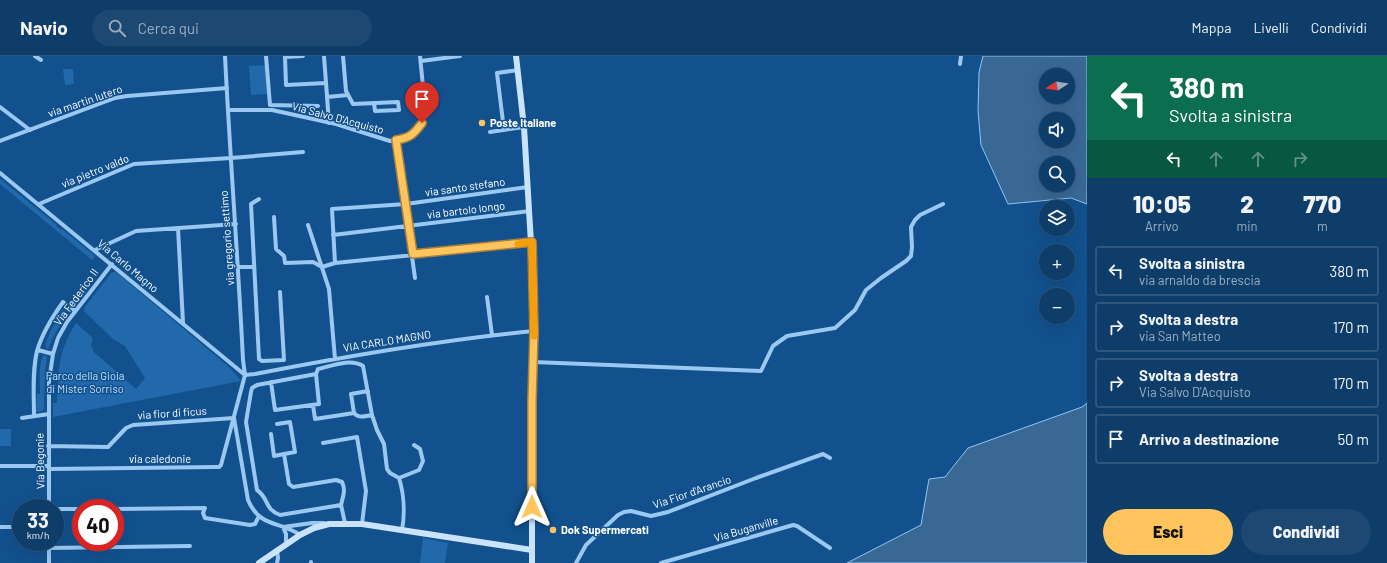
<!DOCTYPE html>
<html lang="it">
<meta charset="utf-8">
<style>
:root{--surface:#0e3d6a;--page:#1c4872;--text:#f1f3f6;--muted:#9baec1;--line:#2e567e;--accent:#ffc45c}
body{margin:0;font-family:Barlow,sans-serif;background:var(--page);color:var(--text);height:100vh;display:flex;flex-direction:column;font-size:15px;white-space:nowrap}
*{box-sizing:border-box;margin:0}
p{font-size:13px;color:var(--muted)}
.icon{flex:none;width:22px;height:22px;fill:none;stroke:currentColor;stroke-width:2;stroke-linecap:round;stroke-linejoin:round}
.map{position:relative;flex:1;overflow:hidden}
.details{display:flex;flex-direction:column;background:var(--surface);width:300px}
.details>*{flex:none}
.top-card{background:#0b6e4f;color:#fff;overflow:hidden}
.needle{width:26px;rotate:258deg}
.controls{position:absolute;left:1039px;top:12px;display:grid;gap:8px}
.controls a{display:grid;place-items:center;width:36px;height:36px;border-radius:50%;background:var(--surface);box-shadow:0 4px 16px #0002,0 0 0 1px var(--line);font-size:20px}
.speed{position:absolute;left:12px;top:443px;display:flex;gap:8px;font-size:20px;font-weight:700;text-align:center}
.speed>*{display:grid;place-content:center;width:52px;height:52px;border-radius:50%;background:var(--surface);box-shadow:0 4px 16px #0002,0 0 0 1px var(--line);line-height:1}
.speed small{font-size:10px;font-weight:400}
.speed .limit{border:6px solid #d22;background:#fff;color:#111}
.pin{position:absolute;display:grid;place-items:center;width:34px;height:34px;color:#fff;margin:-41px -17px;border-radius:50% 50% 50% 0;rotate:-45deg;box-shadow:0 0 4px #0007}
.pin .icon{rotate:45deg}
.me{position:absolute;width:44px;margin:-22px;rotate:0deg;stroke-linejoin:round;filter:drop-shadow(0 0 3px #0008)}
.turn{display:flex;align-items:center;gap:14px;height:84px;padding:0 16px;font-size:18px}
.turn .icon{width:52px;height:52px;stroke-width:2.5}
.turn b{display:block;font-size:28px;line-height:34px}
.lanes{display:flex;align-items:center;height:38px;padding:0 16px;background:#0003;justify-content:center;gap:20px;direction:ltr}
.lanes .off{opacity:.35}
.eta{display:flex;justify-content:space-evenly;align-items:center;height:68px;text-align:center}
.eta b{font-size:24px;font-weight:800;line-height:28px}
.primary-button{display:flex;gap:8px;margin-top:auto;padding:8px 16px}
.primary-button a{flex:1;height:46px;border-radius:24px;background:var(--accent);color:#111;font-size:16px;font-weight:800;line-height:46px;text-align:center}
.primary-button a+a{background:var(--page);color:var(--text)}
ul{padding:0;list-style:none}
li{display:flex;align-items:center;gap:12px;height:50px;margin:0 8px 6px;padding:0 8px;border:2px solid var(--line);border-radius:4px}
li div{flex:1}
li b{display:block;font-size:15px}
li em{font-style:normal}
header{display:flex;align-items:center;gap:24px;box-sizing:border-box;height:56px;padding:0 20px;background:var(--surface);border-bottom:1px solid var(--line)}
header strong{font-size:19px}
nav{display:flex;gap:22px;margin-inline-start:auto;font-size:14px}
.search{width:280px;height:36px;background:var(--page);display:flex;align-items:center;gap:10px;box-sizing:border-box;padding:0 14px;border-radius:22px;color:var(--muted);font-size:15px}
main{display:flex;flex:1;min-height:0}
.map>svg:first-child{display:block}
.green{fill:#2169ab}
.water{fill:#3a6895;stroke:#8dc5f5;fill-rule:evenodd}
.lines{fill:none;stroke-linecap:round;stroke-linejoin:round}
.street{stroke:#9bc8f1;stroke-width:4}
.secondary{stroke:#cae3fc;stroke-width:6}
.route-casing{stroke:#a67f3c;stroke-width:10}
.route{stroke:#ffc45c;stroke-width:7}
.slow{stroke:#f59e0b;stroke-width:7}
.poi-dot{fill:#ffc45c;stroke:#12518e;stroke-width:1.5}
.labels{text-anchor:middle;stroke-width:3;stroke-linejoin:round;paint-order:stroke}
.street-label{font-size:11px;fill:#fff;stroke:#12518e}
.poi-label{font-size:11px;font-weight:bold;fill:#fff;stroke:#12518e;text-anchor:start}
.park-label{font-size:11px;fill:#c2e1fd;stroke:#12518e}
</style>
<header>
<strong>Navio</strong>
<div class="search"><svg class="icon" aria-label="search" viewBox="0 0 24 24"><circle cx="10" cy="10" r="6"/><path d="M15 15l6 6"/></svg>Cerca qui</div>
<nav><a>Mappa</a><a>Livelli</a><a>Condividi</a></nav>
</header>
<main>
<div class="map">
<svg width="1087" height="507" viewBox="0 0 1087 507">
<rect width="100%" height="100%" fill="#12518e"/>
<!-- green -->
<path class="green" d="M265,9l2,29 -16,1 -2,-29z
M63,13h10l1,15 -9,1z
M0,123l57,46 -1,1 5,4 1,-1 33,27 -3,4 -92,-76z
M112,216h4l113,95 12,14 -188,36v-14h4c1,-34 1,-51 19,-80l17,15 -2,7 3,7 42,37 9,-11 -20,-32 -12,-7 -29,-28v-3z
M64,254l2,3v2l-13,22 -5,12h-1l-2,-4 6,-15 9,-14 -1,-1 2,-4z
M44,299l3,1 -2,16 -1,37 -2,2 -6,1 1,-18h3c0,-10 -2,-33 4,-39z
M0,373h11v17h-11z
M423,482l25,5 -3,20h-25z"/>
<!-- water -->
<path class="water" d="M983,0h104v148l-16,-6 -63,6 -27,-59 -3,-34 1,-39zM1046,19h22v22h-22zM1046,63h22v22h-22zM1046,107h22v22h-22z
M1087,347v160h-240l74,-38 8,-46 16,-2 23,-29 114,-41z"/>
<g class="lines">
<!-- street -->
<path class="street" d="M35,0l6,4
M266,0l4,49 48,1
M303,0l-18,1 1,28 40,-2
M324,0l5,67
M343,0l3,35 7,13 45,-2 1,8 -24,1 -1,-8
M421,5l39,-5
M960,8l1,-8
M327,41l21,-2
M0,51l30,23
M228,54h44l64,14 54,17 14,-2 10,-5 8,-11 3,-16 -5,-51
M504,74l-7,-57 21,-3
M490,76l34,-5
M396,84l19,138
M0,85l115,-43 12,-2 100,-8
M0,117l245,202 10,-1c92,-18 185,-34 279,-43
M259,143l-8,5 8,155 3,2 22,-1 -4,-68
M39,148l95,-40 97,-6 72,-6
M274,161l2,32 8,7 1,7 28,-1 9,5 13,-4 196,-20
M308,169l21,64 6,70
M178,172l5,95
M333,179l197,-24
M95,194l41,-19 100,-7
M335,207l-3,-54 74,-5 122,-17
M239,211h15
M487,241l5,38
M38,294l15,4
M533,306l228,9 12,-25 14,-10 48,-8 20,-18 11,-20 15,-12 25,-17 5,-5 1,-9 -1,-20 4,-7 5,-5 23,-11
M271,326l4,28 44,-6 -3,-30
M313,349l2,14 39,-6 -3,-19 17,-3
M354,357c5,6 11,3 18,2
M34,360c0,-21 -2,-44 3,-65 5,-17 16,-35 26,-49l12,9
M22,362l27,-4
M234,362l14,82c12,28 32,21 52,35
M277,368l13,-2 5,30 -11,2
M271,378l3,22 10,-2 5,30 4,3 43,-7 6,2c4,8 1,14 -1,23
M323,387l34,-6 9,54 -4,33
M48,390l60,1 18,-19 7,-3 101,-7
M0,410h49
M49,413l167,-2h3l2,-2 24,-90 -2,-15c-5,-102 -13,-203 -18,-304
M399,422l20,-8 4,-9 -3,-12 -6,-4
M49,452v-127l4,-27 5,-16 9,-16 45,-58
M55,453h26
M115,453l90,-1 -2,5 2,5 45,7 5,-1 4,-8
M345,467l-4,-18 -61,10c-16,-6 -11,-17 -23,-25l-11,-68 5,-30 1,-4 5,-3 59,-11 2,-5c14,-3 32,-11 45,-3l9,49 5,15 7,14 3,25 3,4 9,5c5,16 6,36 3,52
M0,471h21
M286,489v-11l-3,-7 29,-4h12
M49,492l141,-2
M49,507v-21
M277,507l1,-5 -1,-8
M311,507v-1
M576,507l10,-18 32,-30 6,-3 7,-1 20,5 17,-4 88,-34 67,-24 7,4
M661,507l132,-38 4,1 33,22"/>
<!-- secondary -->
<path class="secondary" d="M259,507l41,-28 14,-7 15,-4h33l170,26v-149l2,-70 -3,-88 -7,-116 -8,-71
M532,507v-13"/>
</g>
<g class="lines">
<!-- route casing -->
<g class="route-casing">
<path id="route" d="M422,67c-8,11 -12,15 -26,17l17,114 119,-12 2,89 -2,70v106"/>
</g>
<!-- route -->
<use href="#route" class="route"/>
<!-- slow -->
<path class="slow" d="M518,188l14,-2 2,94"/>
</g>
<!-- markers -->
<g class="poi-dot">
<circle cx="482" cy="67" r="4"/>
<circle cx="553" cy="474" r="4"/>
</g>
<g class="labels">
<!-- street labels -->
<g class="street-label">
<text transform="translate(85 45) rotate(-19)" y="4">via martin lutero</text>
<text transform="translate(338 62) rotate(15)" y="4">Via Salvo D'Acquisto</text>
<text transform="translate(95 115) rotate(-22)" y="4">via pietro valdo</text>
<text transform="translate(465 131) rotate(-8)" y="4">via santo stefano</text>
<text transform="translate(466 154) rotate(-7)" y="4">via bartolo longo</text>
<text transform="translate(227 182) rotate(-94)" y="4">via gregorio settimo</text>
<text transform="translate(128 210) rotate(40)" y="4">Via Carlo Magno</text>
<text transform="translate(76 241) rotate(-54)" y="4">Via Federico II</text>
<text transform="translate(387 285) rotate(-9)" y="4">VIA CARLO MAGNO</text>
<text transform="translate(172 357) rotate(-4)" y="4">via fior di ficus</text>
<text x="160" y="407">via caledonie</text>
<text transform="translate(40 405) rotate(-91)" y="4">Via Begonie</text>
<text transform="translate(692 436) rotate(-19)" y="4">Via Fior d'Arancio</text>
<text transform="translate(746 473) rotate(-16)" y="4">Via Buganville</text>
</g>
<!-- poi labels -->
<g class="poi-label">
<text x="490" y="71">Poste Italiane</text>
<text x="561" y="478">Dok Supermercati</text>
</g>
<!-- park labels -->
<g class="park-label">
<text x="85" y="324">Parco della Gioia<tspan x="85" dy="13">di Mister Sorriso</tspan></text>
</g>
</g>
</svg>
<div class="controls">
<a><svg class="needle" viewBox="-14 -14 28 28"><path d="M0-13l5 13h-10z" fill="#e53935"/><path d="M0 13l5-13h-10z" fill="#9baec1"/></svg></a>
<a><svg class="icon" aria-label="sound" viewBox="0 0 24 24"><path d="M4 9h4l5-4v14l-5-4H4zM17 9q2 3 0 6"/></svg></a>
<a><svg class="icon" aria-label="search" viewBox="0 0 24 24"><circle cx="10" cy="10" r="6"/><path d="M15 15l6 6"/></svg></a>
<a><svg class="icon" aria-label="layers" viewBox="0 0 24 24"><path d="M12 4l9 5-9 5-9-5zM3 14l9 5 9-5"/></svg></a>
<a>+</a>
<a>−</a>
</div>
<div class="speed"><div>33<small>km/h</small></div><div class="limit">40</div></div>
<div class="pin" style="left:422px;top:67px;background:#d93025"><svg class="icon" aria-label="arrive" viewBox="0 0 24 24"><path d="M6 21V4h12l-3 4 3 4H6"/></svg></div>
<svg class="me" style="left:532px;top:451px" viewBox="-20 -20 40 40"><path d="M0-17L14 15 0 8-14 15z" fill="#ffc45c" stroke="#fff" stroke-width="4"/></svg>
</div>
<section class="details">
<div class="top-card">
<div class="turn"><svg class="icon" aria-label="left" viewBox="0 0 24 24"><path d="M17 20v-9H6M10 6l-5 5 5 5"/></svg><div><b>380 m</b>Svolta a sinistra</div></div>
<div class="lanes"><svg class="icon" aria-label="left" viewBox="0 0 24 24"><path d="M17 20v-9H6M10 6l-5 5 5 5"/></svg><svg class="icon off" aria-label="ahead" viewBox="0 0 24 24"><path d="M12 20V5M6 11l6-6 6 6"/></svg><svg class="icon off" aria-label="ahead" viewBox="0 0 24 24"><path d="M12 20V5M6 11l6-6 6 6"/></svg><svg class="icon off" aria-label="right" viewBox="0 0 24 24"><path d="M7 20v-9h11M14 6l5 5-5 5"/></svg></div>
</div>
<div class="eta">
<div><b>10:05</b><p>Arrivo</p></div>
<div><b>2</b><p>min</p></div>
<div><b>770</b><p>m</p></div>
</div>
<ul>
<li><svg class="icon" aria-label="left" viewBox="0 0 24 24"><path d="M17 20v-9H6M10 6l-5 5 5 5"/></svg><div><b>Svolta a sinistra</b><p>via arnaldo da brescia</p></div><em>380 m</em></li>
<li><svg class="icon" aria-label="right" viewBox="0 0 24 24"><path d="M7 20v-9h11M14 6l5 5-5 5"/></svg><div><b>Svolta a destra</b><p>via San Matteo</p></div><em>170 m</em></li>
<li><svg class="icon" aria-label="right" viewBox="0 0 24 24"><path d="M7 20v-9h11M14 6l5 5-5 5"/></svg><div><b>Svolta a destra</b><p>Via Salvo D'Acquisto</p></div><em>170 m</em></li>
<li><svg class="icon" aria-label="arrive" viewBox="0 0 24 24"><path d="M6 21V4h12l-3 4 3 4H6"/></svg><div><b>Arrivo a destinazione</b></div><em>50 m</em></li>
</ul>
<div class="primary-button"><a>Esci</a><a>Condividi</a></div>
</section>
</main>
